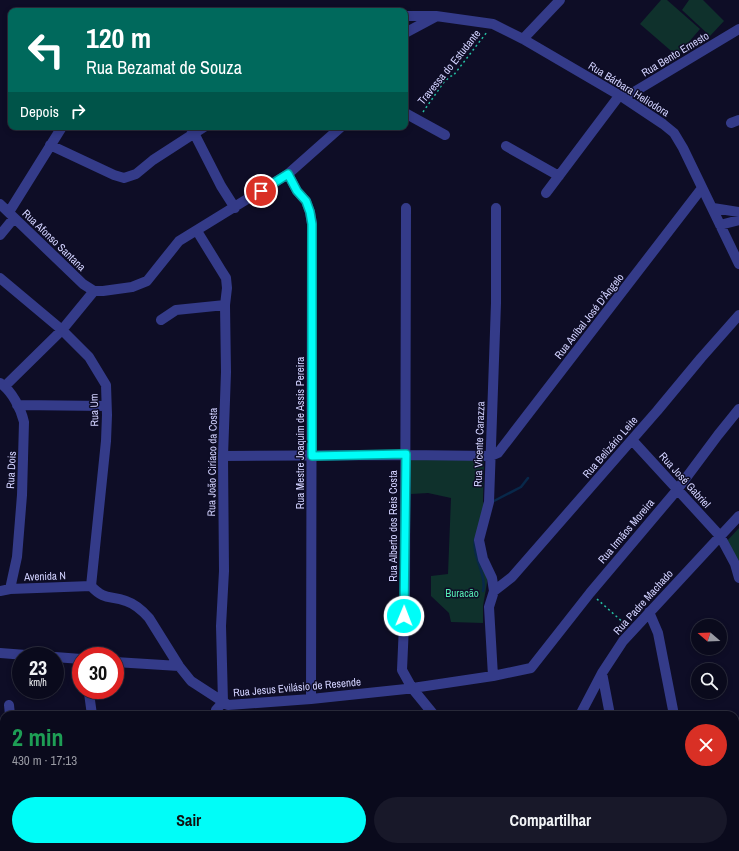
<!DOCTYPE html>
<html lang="pt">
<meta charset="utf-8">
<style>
:root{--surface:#0a0a1c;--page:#181829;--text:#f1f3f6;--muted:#999aa3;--line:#2a2b3b;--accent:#00fdf8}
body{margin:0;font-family:"Archivo Narrow",sans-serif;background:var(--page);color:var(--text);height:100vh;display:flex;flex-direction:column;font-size:15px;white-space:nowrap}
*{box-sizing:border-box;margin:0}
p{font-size:13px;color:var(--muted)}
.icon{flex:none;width:22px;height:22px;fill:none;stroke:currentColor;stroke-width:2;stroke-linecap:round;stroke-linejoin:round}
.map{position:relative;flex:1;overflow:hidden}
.drawer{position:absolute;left:0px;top:711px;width:739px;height:140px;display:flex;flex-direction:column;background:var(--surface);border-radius:12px 12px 0 0;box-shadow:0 2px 6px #0003,0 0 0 1px var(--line)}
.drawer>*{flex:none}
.top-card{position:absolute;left:8px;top:8px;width:400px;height:122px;border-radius:8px;box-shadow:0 2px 6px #0003,0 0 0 1px var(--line);background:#00695c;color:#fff;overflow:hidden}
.needle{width:26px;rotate:289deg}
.controls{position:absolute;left:691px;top:619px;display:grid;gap:8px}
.controls a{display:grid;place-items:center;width:36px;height:36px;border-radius:50%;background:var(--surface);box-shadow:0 2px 6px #0003,0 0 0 1px var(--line);font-size:20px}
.speed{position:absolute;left:12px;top:647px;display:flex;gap:8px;font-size:20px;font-weight:700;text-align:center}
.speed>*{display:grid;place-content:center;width:52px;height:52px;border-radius:50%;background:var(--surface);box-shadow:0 2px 6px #0003,0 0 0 1px var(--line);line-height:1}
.speed small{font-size:10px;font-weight:400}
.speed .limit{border:6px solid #d22;background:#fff;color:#111}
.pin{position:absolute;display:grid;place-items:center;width:34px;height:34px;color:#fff;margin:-17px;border:2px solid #fff;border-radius:50%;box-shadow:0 1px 4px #0007}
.me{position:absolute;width:44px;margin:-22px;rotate:1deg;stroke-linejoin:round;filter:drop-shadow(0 0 3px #0008)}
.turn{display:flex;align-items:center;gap:14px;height:84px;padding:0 12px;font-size:18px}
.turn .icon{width:52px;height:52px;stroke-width:2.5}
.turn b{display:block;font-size:28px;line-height:34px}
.then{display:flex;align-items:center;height:38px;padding:0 12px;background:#0003;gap:8px;font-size:15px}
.round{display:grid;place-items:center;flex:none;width:42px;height:42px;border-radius:21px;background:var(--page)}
.headline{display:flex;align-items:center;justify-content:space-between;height:68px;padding:0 12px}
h1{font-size:24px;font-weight:800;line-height:30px;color:#1e9e55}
.action{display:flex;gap:8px;margin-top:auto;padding:8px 12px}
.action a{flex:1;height:46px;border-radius:24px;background:var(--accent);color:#111;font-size:16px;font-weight:800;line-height:46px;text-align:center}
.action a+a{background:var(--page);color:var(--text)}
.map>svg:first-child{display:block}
.green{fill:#0f312c}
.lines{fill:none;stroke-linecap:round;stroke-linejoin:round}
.stream{stroke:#08284a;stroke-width:2.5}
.path{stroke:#25c0a4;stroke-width:1.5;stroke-dasharray:2 3;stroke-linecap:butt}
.minor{stroke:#343b89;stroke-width:10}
.route-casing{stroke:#00a4a1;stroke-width:10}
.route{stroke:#00fdf8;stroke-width:7}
.labels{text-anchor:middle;stroke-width:3;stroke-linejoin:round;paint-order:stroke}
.street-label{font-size:11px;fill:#d2d2ff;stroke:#0e0d26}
.park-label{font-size:11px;fill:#54e9b2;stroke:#0e0d26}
</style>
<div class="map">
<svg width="739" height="851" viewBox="0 0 739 851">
<rect width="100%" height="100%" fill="#0e0d26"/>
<!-- green -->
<path class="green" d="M661,0h6l33,29 -23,27 -37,-32z
M689,0h14l21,21 -14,15 -28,-26z
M411,459l73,1 -1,41 1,4 -7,33 11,39 -5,29v17l-32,-1 -2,-9 -18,-17v-20l17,-2 3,-76 -23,-5 -17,1z
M739,528v40l-13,-26z"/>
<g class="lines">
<!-- stream -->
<path class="stream" d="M492,502l29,-15 7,-9
M475,539c-3,18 12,35 8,52
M535,847l1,4"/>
<!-- path -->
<path class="path" d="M423,112l21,-30 7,-6h2l34,-44
M597,599l29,26"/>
<!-- minor -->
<path class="minor" d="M405,16h31l57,8 30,15 101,59 39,26 11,9 9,15 56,116
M405,33l30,-16
M523,39l37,-39
M624,98l115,-69
M405,113l40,22
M731,123l8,-3
M190,127l4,6 27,53 14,22
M50,145l64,30 10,3 12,-4 17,-14 51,-33
M506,146l53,30
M288,174l9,17 9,10 4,11 2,12 -1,475
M546,193l73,-97
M0,204l83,80 11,7
M406,208l-1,394 -3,68 10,18 22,27
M713,208l26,4
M9,212l53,-85
M720,225l19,-5
M197,231l24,39 5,8 1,10 -2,17 1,67 -3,84 1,115 -3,55 2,76 -7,8 -1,5
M0,235l14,-17
M0,278l62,52 27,27 17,28 1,30 -1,26 -15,145
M161,320l15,-10 49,-5
M0,383c12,8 21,26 24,39l-2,73 -5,62 -7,32
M5,386l57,-56 32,-39h9l29,-4 15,-6 32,-40 109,-67 53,-47
M17,405l89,1
M632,440l88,96 15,28 4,14
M223,456l182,-1 86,1 7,-3 204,-265
M91,586c14,15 19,9 35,15 9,3 16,9 23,17l30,48 12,15 37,24 83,-6 95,-10 87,-13 38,-8 59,-75 87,-103 41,-55 21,-26
M0,591l10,-2 81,-3
M494,591l18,-14 145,-166 44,-53 38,-43
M649,612l9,21 16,82
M0,653l39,3
M55,657l26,2
M115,662l64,4
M602,673l8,42
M493,676l-4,-69 5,-16 -2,-13 -9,-19 -4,-19 10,-38 7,-199v-95
M89,693l3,22
M9,705l1,10
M580,715l22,-42 21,-32 116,-125
M0,744h4
M735,768h4
M735,798h4
M23,847v4
M64,847l2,4
M273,847l1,4
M634,847l1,4
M704,847l1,4
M46,851l8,-4
M389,851l5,-4
M421,851v-4
M485,851l5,-4"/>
</g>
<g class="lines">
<!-- route casing -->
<g class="route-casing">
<path id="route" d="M261,191l27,-17 9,17 9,10 4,11 2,12v232l94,-2 -2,162"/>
</g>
<!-- route -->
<use href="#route" class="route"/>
</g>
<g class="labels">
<!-- street labels -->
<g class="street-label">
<text transform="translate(675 54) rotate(-31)" y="4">Rua Bento Ernesto</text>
<text transform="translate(449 67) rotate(-51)" y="4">Travessa do Estudante</text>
<text transform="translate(629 89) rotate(32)" y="4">Rua Bárbara Heliodora</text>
<text transform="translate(54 240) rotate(44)" y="4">Rua Afonso Santana</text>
<text transform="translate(589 316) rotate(-52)" y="4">Rua Aníbal José D'Ângelo</text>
<text transform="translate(94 410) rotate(-91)" y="4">Rua Um</text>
<text transform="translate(300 433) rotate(-90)" y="4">Rua Mestre Joaquim de Assis Pereira</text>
<text transform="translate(479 444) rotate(-88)" y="4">Rua Vicente Carazza</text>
<text transform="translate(610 447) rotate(-49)" y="4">Rua Belizário Leite</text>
<text transform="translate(212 462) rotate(-89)" y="4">Rua João Ciríaco da Costa</text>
<text transform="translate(11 470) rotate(-87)" y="4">Rua Dois</text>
<text transform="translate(685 480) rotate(48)" y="4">Rua José Gabriel</text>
<text transform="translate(393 526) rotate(-90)" y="4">Rua Alberto dos Reis Costa</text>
<text transform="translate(626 531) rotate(-50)" y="4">Rua Irmãos Moreira</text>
<text transform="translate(45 576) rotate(-2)" y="4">Avenida N</text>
<text transform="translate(643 602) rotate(-48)" y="4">Rua Padre Machado</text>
<text transform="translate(297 687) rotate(-5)" y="4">Rua Jesus Evilásio de Resende</text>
</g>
<!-- park labels -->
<g class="park-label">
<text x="462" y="597">Buracão</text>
</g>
</g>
</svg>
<div class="controls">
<a><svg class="needle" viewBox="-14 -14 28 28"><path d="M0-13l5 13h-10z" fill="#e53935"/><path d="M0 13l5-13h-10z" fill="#999aa3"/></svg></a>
<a><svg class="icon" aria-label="search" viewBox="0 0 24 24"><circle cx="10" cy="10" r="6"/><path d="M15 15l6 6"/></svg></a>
</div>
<div class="speed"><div>23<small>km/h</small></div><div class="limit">30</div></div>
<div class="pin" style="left:261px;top:191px;background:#d93025"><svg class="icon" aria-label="arrive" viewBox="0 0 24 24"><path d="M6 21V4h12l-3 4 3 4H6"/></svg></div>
<svg class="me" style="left:404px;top:616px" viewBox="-20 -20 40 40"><circle r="17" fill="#00fdf8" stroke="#fff" stroke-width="3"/><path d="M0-11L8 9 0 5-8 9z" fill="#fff"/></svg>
<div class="top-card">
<div class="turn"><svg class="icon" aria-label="left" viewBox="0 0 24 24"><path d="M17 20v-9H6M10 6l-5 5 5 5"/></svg><div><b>120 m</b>Rua Bezamat de Souza</div></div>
<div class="then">Depois<svg class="icon" aria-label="right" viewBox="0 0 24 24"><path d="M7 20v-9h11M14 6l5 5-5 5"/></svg></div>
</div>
<section class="drawer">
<div class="headline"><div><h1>2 min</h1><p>430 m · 17:13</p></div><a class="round" style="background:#d93025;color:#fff"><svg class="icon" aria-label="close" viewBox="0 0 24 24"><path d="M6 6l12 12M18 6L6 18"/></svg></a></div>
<div class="action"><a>Sair</a><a>Compartilhar</a></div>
</section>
</div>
